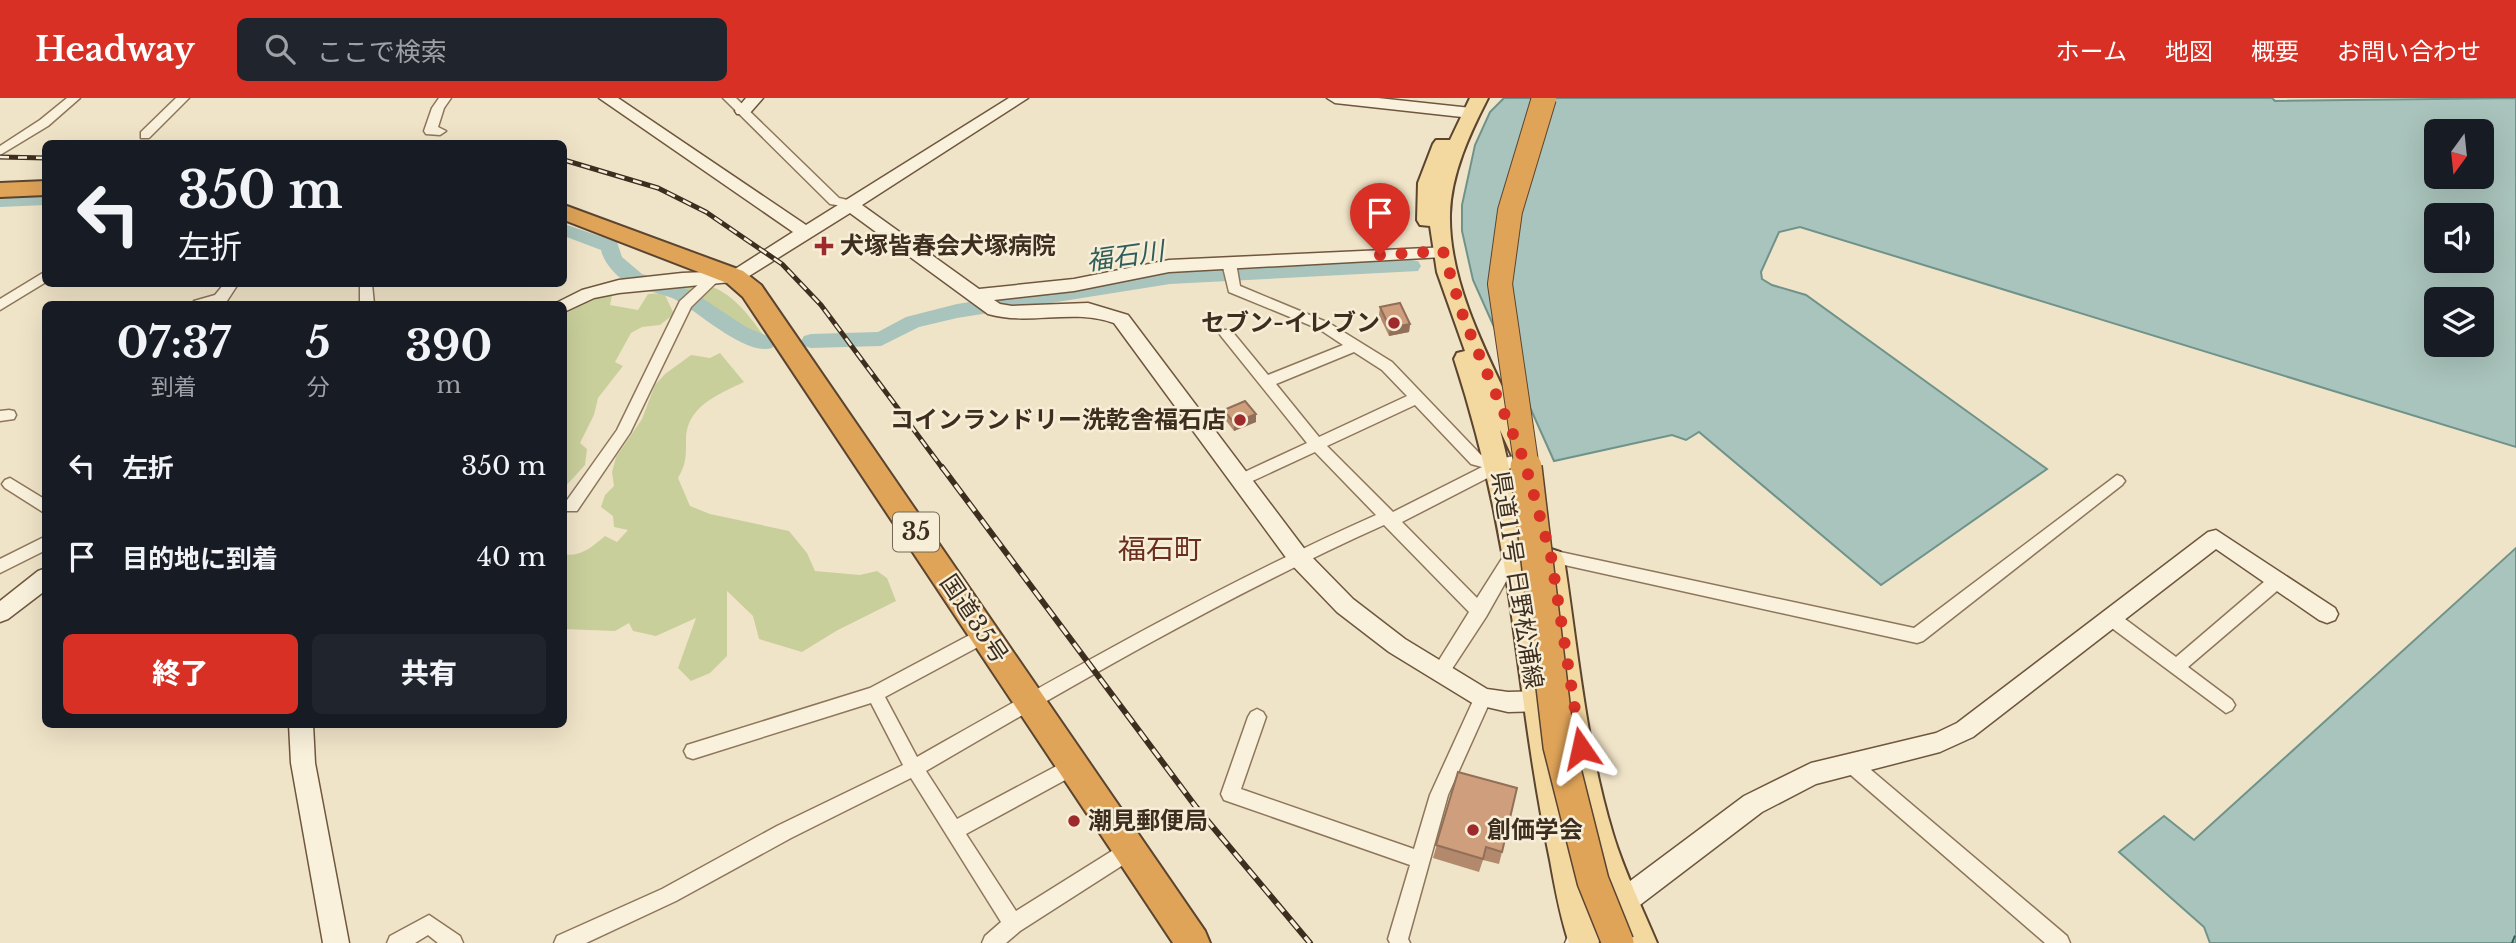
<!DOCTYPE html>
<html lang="ja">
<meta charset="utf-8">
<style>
:root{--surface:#171b24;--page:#20242c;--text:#f1f3f6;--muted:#9ea1a6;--accent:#d93025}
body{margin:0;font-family:"Libre Baskerville","Noto Sans JP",serif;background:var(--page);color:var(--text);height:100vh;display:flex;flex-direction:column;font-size:26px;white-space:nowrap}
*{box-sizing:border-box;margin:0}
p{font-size:23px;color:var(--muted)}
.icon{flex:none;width:38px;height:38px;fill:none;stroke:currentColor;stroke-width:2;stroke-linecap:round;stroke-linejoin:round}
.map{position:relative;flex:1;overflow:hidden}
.side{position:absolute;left:42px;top:203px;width:525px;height:427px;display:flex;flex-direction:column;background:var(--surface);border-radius:10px;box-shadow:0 7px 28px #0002}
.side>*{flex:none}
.guide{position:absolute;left:42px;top:42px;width:525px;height:147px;border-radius:10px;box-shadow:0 7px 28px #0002;background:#171b24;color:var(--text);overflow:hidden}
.needle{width:46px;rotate:195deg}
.buttons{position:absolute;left:2424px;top:21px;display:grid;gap:14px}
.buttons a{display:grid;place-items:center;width:70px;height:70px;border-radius:10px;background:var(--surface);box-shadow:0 7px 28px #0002;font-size:35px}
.pin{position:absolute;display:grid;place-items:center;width:60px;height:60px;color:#fff;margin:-72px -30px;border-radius:50% 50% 50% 0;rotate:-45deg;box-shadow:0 0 7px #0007}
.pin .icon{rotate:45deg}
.me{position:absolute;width:77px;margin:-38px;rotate:349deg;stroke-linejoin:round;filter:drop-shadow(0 0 5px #0008)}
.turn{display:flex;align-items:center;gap:24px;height:147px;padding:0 21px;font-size:32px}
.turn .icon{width:91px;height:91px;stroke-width:2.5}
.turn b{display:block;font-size:49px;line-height:60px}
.eta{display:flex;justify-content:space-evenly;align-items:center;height:119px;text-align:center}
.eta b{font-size:42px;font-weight:800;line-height:49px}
.action{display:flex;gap:14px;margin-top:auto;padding:14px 21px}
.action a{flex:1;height:80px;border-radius:10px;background:var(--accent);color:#fff;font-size:28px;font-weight:800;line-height:80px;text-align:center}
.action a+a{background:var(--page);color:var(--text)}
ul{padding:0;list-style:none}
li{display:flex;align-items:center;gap:21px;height:91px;padding:0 21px}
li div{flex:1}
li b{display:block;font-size:26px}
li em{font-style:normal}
header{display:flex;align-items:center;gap:42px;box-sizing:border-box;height:98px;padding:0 35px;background:var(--accent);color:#fff}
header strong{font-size:33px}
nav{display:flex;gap:38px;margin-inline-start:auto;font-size:24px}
.search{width:490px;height:63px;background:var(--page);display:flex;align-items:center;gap:18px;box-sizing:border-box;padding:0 24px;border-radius:10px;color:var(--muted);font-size:26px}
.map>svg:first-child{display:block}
.green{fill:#c9cf9b}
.water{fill:#a9c4bc;stroke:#6f938a;stroke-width:2;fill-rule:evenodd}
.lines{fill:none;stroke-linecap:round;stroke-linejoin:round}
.river{fill:#a9c4bc;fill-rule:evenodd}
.ferry{stroke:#2f5d5a;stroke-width:2;stroke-dasharray:8 6;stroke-linecap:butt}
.street-casing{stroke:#8d765c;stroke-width:3}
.secondary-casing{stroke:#6f573f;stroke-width:3}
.primary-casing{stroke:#5b4430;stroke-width:4}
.highway-casing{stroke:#5b4430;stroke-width:4}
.street{fill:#faf1dc;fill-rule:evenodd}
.secondary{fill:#faf1dc;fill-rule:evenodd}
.primary{fill:#f3d9a0;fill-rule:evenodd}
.highway{fill:#e0a458;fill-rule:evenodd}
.rail-far1-casing{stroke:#3d2e20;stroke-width:5}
.rail-casing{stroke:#3d2e20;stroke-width:6}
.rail-far1{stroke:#f7eed8;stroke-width:2.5;stroke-dasharray:9;stroke-linecap:butt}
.rail{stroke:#f7eed8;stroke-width:3.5;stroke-dasharray:11;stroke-linecap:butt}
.highway-bridge-far1-casing{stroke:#5b4430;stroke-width:26;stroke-linecap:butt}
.highway-bridge-casing{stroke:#5b4430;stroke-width:34;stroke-linecap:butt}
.highway-bridge-far1{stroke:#e0a458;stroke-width:24}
.highway-bridge{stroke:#e0a458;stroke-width:31}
.wall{fill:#b2896c}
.shaded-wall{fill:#916f58}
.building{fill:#cf9f7d;stroke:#916f58;stroke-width:2}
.route{stroke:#d93025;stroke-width:12;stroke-dasharray:0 21.6}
.poi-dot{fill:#9e2a2b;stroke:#f7eed8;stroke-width:2.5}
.labels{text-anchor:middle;stroke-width:5;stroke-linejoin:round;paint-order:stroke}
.shield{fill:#f7eed8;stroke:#756857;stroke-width:2}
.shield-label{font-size:23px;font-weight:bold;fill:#3d2e20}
.poi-label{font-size:24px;font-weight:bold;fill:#3d2e20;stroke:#f7eed8;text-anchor:start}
.street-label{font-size:24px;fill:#3d2e20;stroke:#f7eed8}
.water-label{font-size:26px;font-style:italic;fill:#2f5d5a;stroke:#f7eed8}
.quarter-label{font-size:28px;fill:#6b2e1e;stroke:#f7eed8}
</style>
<header>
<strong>Headway</strong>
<div class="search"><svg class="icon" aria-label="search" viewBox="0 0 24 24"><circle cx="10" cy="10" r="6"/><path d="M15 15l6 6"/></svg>ここで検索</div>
<nav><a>ホーム</a><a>地図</a><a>概要</a><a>お問い合わせ</a></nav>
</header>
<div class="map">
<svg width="2516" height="845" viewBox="0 0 2516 845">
<rect width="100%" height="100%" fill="#f0e4c8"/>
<!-- green -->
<path class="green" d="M703,186c30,7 47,33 64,56l-6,2 -85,-55z
M664,195l10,21 -14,11 -18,2 -11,6 -16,29 8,4 -25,32 -4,17 -14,28 7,6 -2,16 -21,23v-179l26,-13h22l-2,9 28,5 10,-16z
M720,255l24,29c-27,13 -59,25 -58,60 0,15 0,22 -8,36l12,28 20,8 79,17 18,22 8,18 45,4 17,-4 10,7 9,23 -60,30 -34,21 -43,-13 -6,-23 -26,-25v65l-17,17 -19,8 -13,-13 18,-50 -40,18 -23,-5 -4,-8 -14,8 -51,-2v-75c16,4 29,-8 41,-18l12,6 11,-12 -14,-3 -1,-11 -12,-9 4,-12 9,-9 -2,-14 4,-15 26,-38 13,-34 10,-11 26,-19 19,3z"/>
<!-- water -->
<path class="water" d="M1504,0h768l3,3 241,-3v349l-716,-220 -21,5 -18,40 1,7 10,6 34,10 241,174 -166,116 -182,-153 -13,8 -14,-5 -118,26 -81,-181 -11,-49v-26l13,-60 15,-33zM2436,33h46v46h-46zM2436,117h46v46h-46zM2436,201h46v46h-46z
M2516,450v395h-306l-6,-16 -85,-75 45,-36 30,24z"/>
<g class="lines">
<!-- river -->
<path class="river" d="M46,95v12l-46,2v-12z
M564,126l53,18 5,15 20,17 48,16 56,37 26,11 3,5 -3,5c-26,8 -71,-34 -94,-47 -15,-9 -36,-9 -51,-18 -12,-8 -23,-20 -26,-33l-37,-14z
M1411,162l7,1 3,5 -3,5 -248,13 -213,34 -38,9 -38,19 -70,2 -7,-2 -3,-5 3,-5 7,-2 67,-2 28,-15 51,-13 213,-34z"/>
<!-- ferry -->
<path class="ferry" d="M2512,845l4,-10"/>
<!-- street casing -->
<g class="street-casing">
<path id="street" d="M67,0h13l-32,28 -48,29v-9l40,-26z
M176,0h13l-40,40h-8v-6z
M439,0h12l-7,10 -6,19 8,4 -6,4 -14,-1 -2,-3 8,-23z
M723,0h13l103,100 17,4v6l-26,-4z
M1229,161l7,4 4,23 89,37 63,39 89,93 18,4 25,-5 8,6 -3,4 -26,6 -101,52 75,76 31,-49h12l2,4 -36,64 -40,61 -6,2 -6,-2 -3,-5 38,-61 -85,-87c-158,71 -309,159 -458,246l31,48 109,-58 6,-2 6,2 3,6 -3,6 -112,61 50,77 107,-67 7,-3 7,3 2,6 -2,6 -117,75 -14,12h-24l3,-7 16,-14 -90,-144 -120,60 -115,63 -90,42h-32l3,-7 105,-47 115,-63 126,-61 -32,-62 -178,56 -6,-2 -3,-6 3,-6 183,-57 109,-58 6,-2 6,2 2,5 -2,5 -106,57 32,60c150,-85 301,-172 459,-242l-61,-63 -69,32h-10l-3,-4 3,-4 71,-33 -86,-107 -2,-3 2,-3h10l37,45 75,-30 -24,-16 -90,-37 -7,-29zM1354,254l28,18 25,26 -88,41 -43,-53zM1415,307l56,59 11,3 -89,45 -66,-66z
M46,173v11l-46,28v-11z
M716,173l7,5 -32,31 -61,126 -53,78h-12l-1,-3 1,-5 52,-73 63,-129 31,-28z
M224,186h14l-13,20h-33l2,-3 21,-6z
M360,186h12l2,20h-14z
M9,312l5,1 2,4 -2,4 -14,2v-10z
M2117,377l5,2 3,4 -3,4 -199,156 -6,2 -366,-81 -6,-1 -2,-5 2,-5 6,-1 363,78z
M10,380l36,22v14l-41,-26 -3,-4 3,-4z
M46,438v14l-46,23v-14z
M2278,475l6,2 2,5 -2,5 -96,82 44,33 3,5 -3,5 -6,3 -121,-90 -2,-5 2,-5 6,-2 6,2 59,44 96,-82z
M1483,592l6,2 3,5 -44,98 -40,144 2,4h-20l-2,-4 22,-74 -186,-65 -3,-6 27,-77 3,-5 6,-3 6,3 3,5 -25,72 173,60 16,-54 47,-103z
M1851,658l6,2 210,178 3,7h-25l-200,-173 -3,-6 3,-6z
M429,817l31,21 3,7h-25l-10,-8 -13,8h-28l3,-7z"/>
</g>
<!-- secondary casing -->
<g class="secondary-casing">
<path id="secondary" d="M599,0h19l188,127 203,-127h19l-166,107 117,84 95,-10 95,-19 280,-13 3,4 -3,4 -6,2 -274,15 -95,19 -80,9 6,4 12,2 76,-3 40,12 178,236 47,48 52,40 82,50 21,3 44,-1 8,3 4,7 -4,7 -8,3 -44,1 -34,-8 -85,-52 -52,-40 -47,-49 -176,-240c-41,-15 -84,3 -126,-9l-138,-101 -109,68 -122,12 -25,5 -30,14v-8h-8l2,-2 24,-12 37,-10 63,-7 50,-2 61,-39z
M746,0h17l-14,16h-12l-2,-3z
M1327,0h51l93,10 8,5 -8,5 -136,-15z
M2216,432l119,78 3,6 -3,6 -8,3 -8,-3 -103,-71 -243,188 -33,15 -124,32 -54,28 -130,99 -35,32h-32l4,-9 45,-41 130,-97 67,-33 125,-30 21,-10 251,-191z
M46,470v22l-38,29 -8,3v-21l38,-30z
M289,626h24l2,39 34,180h-26l-32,-180z"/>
</g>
<!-- primary casing -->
<g class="primary-casing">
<path id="primary" d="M1470,0h18c-18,35 -37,76 -38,116 -2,79 51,165 82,236l-4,6 -8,3 -8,-3 -12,-26c34,131 45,266 72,399 8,38 14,77 27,114h-30c-9,-27 -14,-55 -19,-83 -18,-85 -28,-171 -40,-258 -12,-83 -30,-163 -56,-243l3,-6 8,-2 -28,-79 -7,-46 -10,-1 -3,-5 1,-37 15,-39 3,-4h14z
M1551,451l9,3 4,7c14,92 22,186 49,275 11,37 29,73 44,109h-30c-16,-36 -32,-72 -43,-110 -26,-89 -33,-183 -46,-274l4,-7z"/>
</g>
<!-- highway casing -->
<g class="highway-casing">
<path id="highway" d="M46,83v14l-46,2v-14z
M564,107l179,66 18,14 444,646 5,12h-37l-430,-646 -16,-14 -163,-63z"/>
</g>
<!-- street -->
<use href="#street" class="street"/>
<!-- secondary -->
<use href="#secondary" class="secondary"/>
<!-- primary -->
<use href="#primary" class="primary"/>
<!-- highway -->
<use href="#highway" class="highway"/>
<!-- rail-far1 casing -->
<g class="rail-far1-casing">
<path id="rail-far1" d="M327,46h108
M0,59l46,1
M564,62l94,28 48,24 76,52 39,41 122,164"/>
</g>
<!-- rail casing -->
<g class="rail-casing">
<path id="rail" d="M942,369l254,340 114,136"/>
</g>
<!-- rail-far1 -->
<use href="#rail-far1" class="rail-far1"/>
<!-- rail -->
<use href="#rail" class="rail"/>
<!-- highway-bridge-far1 casing -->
<g class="highway-bridge-far1-casing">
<path id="highway-bridge-far1" d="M1527,371l-27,-185 10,-73 34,-113"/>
</g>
<!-- highway-bridge casing -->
<g class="highway-bridge-casing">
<path id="highway-bridge" d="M1526,369l33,279 34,135 25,62"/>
</g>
<!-- highway-bridge-far1 -->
<use href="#highway-bridge-far1" class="highway-bridge-far1"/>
<!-- highway-bridge -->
<use href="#highway-bridge" class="highway-bridge"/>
</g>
<!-- wall -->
<path class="wall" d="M1380,209l30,17 -1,8 -20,4 -10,-21z
M1224,312l32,4v8l-22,9 -10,-13z
M1458,674l44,80 -3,12 -16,-4 -4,12 -46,-14z"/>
<!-- shaded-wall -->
<path class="shaded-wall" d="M1410,226l-1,8 -20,4 1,-8z
M1256,316v8l-22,9v-8z"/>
<!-- building -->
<path class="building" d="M1400,205l10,21 -20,4 -10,-21z
M1245,303l11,13 -22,9 -10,-13z
M1458,674l59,16 -15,64 -16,-5 -3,12 -47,-14z"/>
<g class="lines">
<!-- route -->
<path class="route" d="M1380,157l63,-4 21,68 60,141 27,96 30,192"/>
</g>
<!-- markers -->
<g class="poi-dot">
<path d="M820.5 137.5h7v7h7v7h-7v7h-7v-7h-7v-7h7z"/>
<circle cx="1394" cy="225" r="7"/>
<circle cx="1240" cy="322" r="7"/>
<circle cx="1074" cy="723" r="7"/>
<circle cx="1473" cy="732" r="7"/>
</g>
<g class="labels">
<!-- shield labels -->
<rect class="shield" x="893" y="414.5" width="46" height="39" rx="5"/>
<g class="shield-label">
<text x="916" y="442">35</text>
</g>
<!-- poi labels -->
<g class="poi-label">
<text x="840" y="156">犬塚皆春会犬塚病院</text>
<text x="1380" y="233" text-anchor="end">セブン-イレブン</text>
<text x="1226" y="330" text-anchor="end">コインランドリー洗乾舎福石店</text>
<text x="1088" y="731">潮見郵便局</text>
<text x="1487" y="740">創価学会</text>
</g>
<!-- street labels -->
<g class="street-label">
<text transform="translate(1517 482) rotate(81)" y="8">県道11号 日野松浦線</text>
<text transform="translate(974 521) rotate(56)" y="8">国道35号</text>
</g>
<!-- water labels -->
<g class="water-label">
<text transform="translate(1125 158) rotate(-8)" y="9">福石川</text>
</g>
<!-- quarter labels -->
<g class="quarter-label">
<text x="1160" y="461">福石町</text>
</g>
</g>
</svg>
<div class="buttons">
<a><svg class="needle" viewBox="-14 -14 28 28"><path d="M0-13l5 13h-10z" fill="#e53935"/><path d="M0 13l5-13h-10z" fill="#9ea1a6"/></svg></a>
<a><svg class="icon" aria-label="sound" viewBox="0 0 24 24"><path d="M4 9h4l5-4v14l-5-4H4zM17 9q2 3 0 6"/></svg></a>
<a><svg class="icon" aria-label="layers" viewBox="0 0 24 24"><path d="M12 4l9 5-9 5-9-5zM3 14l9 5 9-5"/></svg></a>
</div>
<div class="pin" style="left:1380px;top:157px;background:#d93025"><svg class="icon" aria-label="arrive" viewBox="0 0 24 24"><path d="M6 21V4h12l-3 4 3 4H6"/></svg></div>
<svg class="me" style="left:1581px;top:650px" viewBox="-20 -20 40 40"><path d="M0-17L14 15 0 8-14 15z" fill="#d93025" stroke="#fff" stroke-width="4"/></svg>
<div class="guide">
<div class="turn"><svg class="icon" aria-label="left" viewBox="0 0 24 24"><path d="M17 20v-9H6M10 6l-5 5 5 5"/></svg><div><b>350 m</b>左折</div></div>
</div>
<section class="side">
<div class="eta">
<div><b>07:37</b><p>到着</p></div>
<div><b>5</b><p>分</p></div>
<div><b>390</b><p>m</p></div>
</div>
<ul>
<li><svg class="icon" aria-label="left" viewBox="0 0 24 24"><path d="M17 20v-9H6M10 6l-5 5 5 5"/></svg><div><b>左折</b></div><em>350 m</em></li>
<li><svg class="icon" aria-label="arrive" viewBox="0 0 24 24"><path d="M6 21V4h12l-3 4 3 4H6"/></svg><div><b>目的地に到着</b></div><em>40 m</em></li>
</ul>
<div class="action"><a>終了</a><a>共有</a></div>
</section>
</div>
